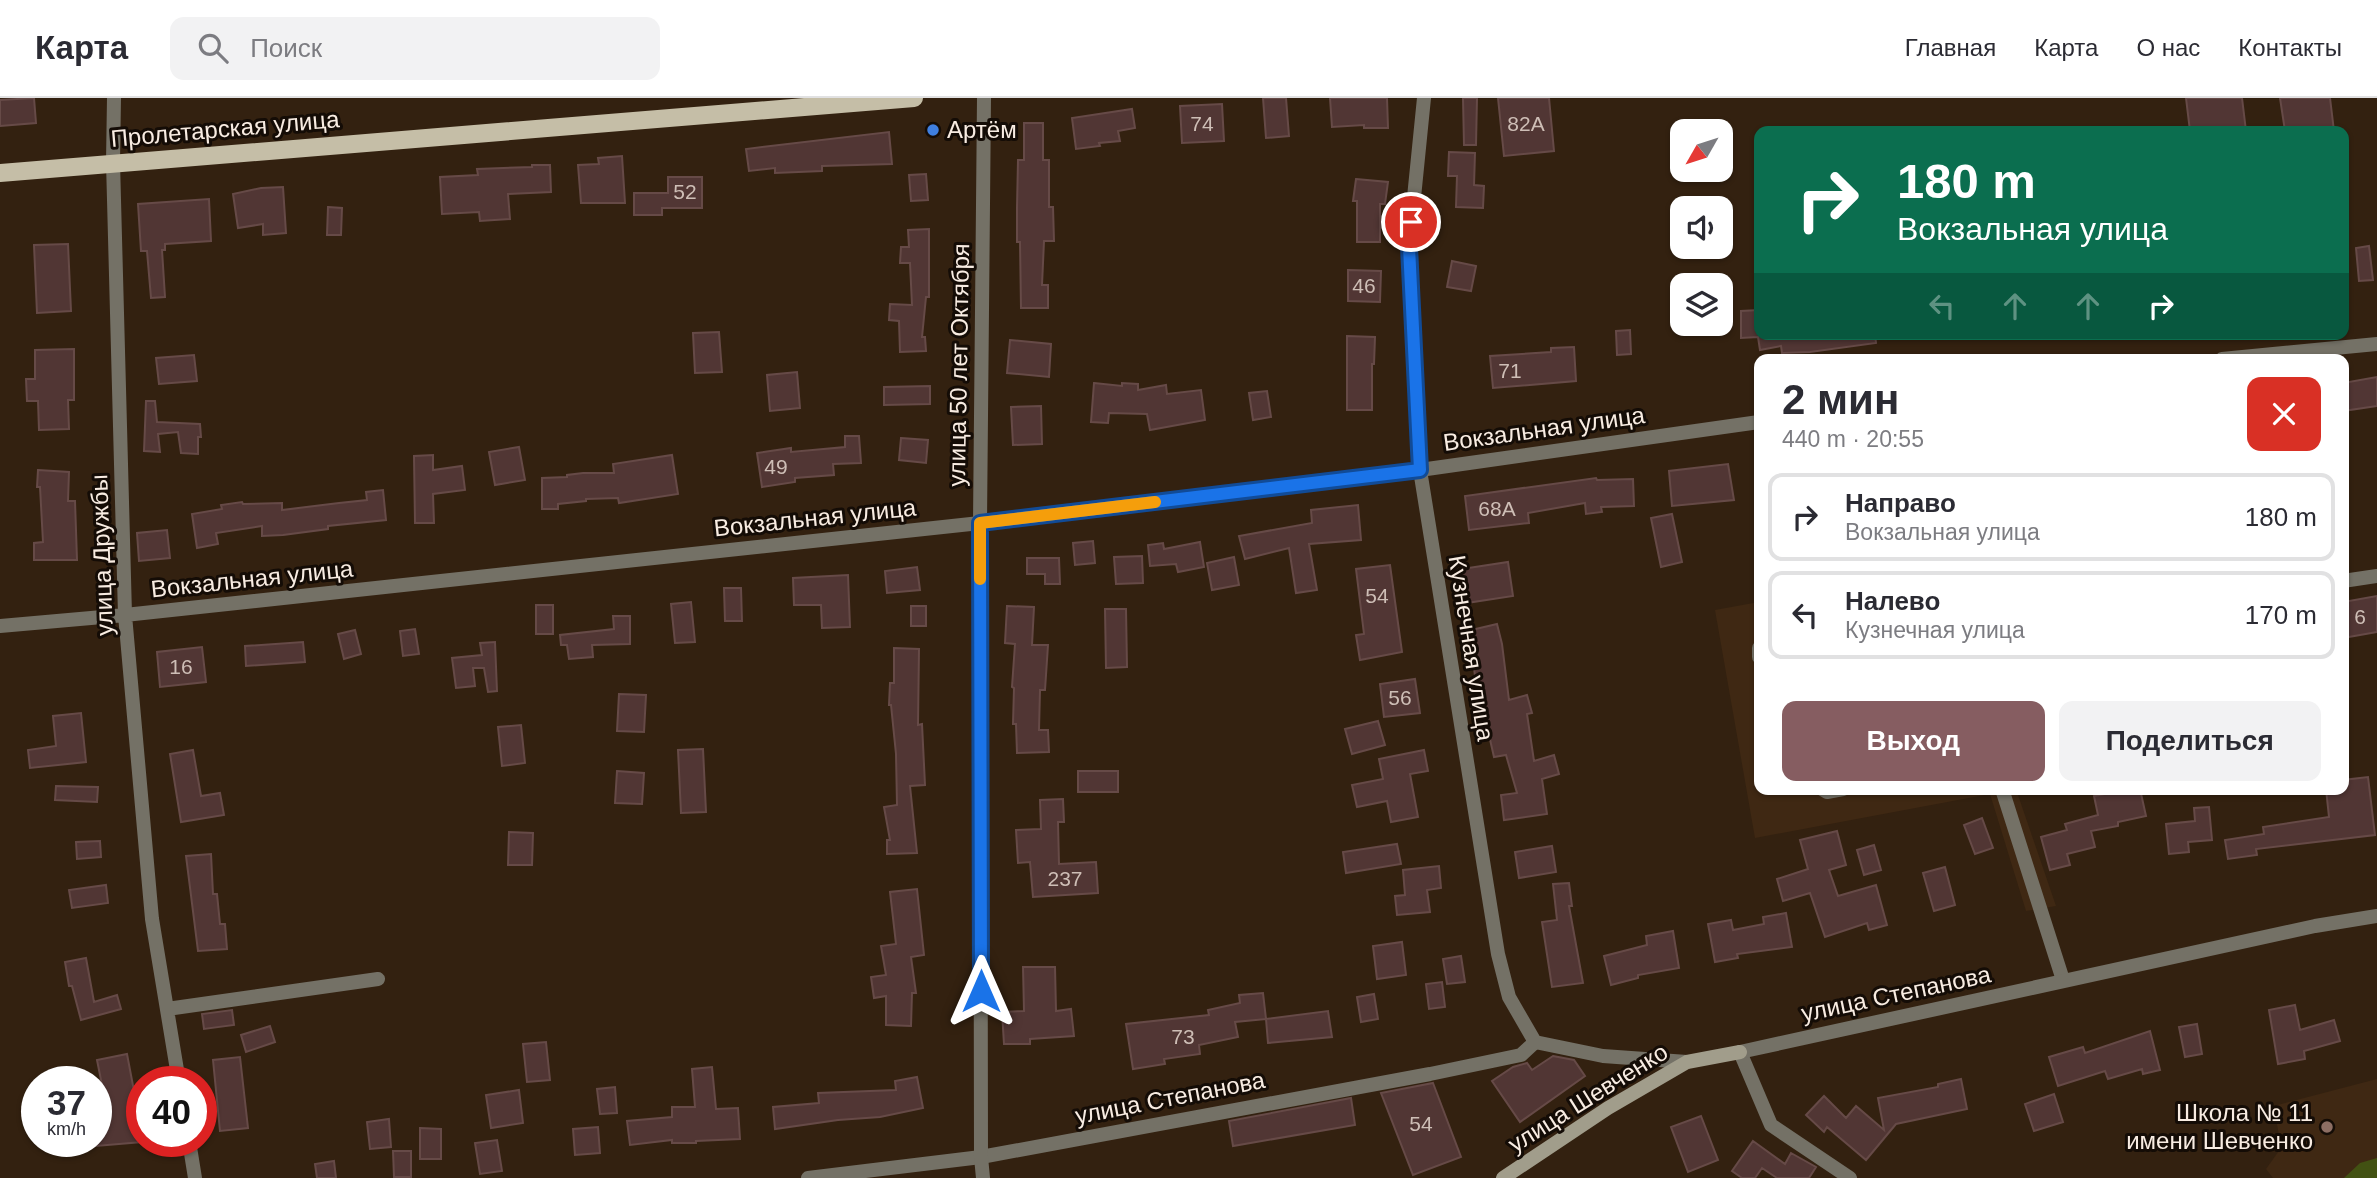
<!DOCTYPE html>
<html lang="ru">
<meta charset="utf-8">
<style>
:root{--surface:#fff;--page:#f2f2f3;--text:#2b2b33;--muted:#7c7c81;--line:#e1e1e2;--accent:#865d61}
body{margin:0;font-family:Helvetica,sans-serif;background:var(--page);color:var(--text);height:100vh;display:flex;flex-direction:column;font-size:26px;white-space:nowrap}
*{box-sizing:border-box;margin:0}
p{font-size:23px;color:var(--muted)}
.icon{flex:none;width:38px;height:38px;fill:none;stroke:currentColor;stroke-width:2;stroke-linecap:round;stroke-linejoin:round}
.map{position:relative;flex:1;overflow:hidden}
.side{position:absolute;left:1754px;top:256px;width:595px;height:441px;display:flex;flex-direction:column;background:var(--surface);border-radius:14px;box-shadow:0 2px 5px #0004}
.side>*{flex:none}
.hud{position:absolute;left:1754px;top:28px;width:595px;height:214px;border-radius:14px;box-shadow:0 2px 5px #0004;background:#0b6e4f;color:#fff;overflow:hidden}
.needle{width:46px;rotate:231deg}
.tools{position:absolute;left:1670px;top:21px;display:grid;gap:14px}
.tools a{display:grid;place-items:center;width:63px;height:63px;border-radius:14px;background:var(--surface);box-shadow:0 2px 5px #0004;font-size:35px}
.speed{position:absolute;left:21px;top:968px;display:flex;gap:14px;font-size:35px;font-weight:700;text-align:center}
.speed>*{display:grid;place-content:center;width:91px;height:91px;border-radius:50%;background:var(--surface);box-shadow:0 2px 5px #0004;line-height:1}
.speed small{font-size:18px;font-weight:400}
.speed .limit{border:10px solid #d22;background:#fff;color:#111}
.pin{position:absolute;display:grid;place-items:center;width:60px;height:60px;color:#fff;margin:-30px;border:4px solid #fff;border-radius:50%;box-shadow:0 2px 7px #0007}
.me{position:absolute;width:77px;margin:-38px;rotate:0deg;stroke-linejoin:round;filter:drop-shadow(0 0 5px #0008)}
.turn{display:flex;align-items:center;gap:24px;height:147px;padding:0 28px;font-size:32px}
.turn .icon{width:91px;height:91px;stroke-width:2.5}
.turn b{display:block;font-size:49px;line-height:60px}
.lanes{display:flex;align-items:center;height:66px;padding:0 28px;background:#0003;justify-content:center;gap:35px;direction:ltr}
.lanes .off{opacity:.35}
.round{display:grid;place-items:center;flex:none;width:74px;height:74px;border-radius:14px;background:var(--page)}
.summary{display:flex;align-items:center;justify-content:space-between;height:119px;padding:0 28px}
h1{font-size:42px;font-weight:700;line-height:52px}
.cta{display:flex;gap:14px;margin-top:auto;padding:14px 28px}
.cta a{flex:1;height:80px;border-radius:14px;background:var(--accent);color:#fff;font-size:28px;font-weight:700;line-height:80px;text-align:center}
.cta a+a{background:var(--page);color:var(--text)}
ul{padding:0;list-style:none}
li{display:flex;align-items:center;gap:21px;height:88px;margin:0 14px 10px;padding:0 14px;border:4px solid var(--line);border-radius:14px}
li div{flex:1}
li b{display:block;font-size:26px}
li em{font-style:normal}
header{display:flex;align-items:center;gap:42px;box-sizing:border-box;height:98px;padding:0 35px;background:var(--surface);border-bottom:2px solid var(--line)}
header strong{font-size:33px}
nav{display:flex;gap:38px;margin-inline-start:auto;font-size:24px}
.search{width:490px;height:63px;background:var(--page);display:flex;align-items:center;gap:18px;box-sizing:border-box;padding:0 24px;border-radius:14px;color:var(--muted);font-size:26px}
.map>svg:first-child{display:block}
.built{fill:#3f2813}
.green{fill:#425112}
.building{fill:#513634;stroke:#664a47;stroke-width:2}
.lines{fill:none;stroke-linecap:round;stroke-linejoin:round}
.minor{stroke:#747166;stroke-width:14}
.tertiary{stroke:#747166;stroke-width:14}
.secondary{stroke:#a19d8b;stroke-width:14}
.primary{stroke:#c5bea7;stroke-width:18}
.route-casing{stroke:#114b97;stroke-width:18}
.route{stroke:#1a73e8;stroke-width:12}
.slow{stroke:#f59e0b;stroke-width:12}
.shop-dot{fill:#3f7fe0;stroke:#140c06;stroke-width:2.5}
.education-dot{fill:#8d6e63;stroke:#140c06;stroke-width:2.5}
.labels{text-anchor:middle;stroke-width:6;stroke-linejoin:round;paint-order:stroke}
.number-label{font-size:21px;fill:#cebeb6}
.street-label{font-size:24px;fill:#f8ece2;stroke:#140c06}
.poi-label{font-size:24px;fill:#f8ece2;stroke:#140c06;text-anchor:start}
</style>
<header>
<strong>Карта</strong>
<div class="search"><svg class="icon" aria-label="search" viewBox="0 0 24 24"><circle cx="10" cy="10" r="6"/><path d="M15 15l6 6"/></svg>Поиск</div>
<nav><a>Главная</a><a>Карта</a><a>О нас</a><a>Контакты</a></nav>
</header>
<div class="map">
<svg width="2377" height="1080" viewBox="0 0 2377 1080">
<rect width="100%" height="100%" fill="#332110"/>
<!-- built -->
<path class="built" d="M1759,504v187h260l-2,3 39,114 -30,5 -36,-117 -235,44 -40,-228z
M2377,981v99h-104l-7,-9 15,-21 -7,-42z"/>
<!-- green -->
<path class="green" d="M2377,1060v20h-33l16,-15z"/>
<!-- building -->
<path class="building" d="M34,0l2,25 -36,3v-26z
M1263,0h23l3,38 -23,2z
M1330,0h57l1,30h-24v-3l-32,2z
M1463,0h14l-1,47h-12z
M1498,0h51l5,53 -50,5z
M2186,0h56l4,33h-56z
M2280,0h50l4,33h-49z
M1222,6l2,37 -42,2 -2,-37z
M1132,11l3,19 -17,3 2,10 -21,2 1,3 -24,3 -4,-31z
M1024,25h19v37h6v47h4l1,34h-10l-2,44h6v23h-27l-1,-66h-3v-34l1,-48h6z
M889,34l3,32 -70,2v5l-47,2v-5l-26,3 -3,-22z
M1449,54l26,1 -1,32 10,1 -1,22 -27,-1 1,-31h-9z
M622,58l3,47h-44l-3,-38 21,-1 -1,-6z
M532,67h18l1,27 -43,2 2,25 -30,2 -1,-9 -37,2 -2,-37 38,-2 -1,-6 55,-2z
M926,76l2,26 -17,1 -2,-26z
M668,79h34v31h-40v7h-28v-22h34z
M1356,81l32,3 -3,22h-5v38h-23v-41h-4z
M283,89l3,46 -23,2v-11l-25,4 -5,-34 28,-6z
M209,101l2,42 -46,3v6h-3l3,47 -14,1 -4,-47h-6l-3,-47z
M328,109l14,1 -1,27h-14z
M929,131v68h-3l-4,40h3l1,14 -26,1 -1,-31 -10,-1 1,-16 22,1 -2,-42h-10l1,-16h8l-1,-17z
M68,146l3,67 -34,2 -3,-68z
M2369,148l4,34 -14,1 -3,-33z
M1452,163l24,5 -5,25 -24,-4z
M1348,172l33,1 -1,31 -32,-1z
M1759,212v24h116l1,9 -66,9 -28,1 -1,-7 -21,4 -2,-13 -17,1v-27z
M1630,232l1,24 -14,1 -1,-24z
M719,234l3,40 -27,1 -2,-40z
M1347,238l28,1 -1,27h-2v46h-25z
M1010,242l41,4 -2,33 -42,-4z
M1574,249l2,34 -83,7 -3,-32 61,-4v-4z
M74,251v51h-6l1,29 -30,1 -1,-29h-11l-1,-22h9v-29z
M194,257l3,26 -38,3 -3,-26z
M797,274l3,36 -30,3 -3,-36z
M2377,279v29l-34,5v-28z
M1094,285l28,3v-3l16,1v6l28,-5 1,9 34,-4 4,30 -55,10 -3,-16 -38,-1 -1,10 -17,-1z
M930,288v18l-46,1v-18z
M1267,293l4,26 -18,3 -4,-27z
M146,303h9l2,21 43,2 1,13h-3v17l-17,-1 -3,-21 -20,2 2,18 -16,-1z
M1041,308l1,38 -29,1 -2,-38z
M845,338h14l2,27 -28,1 1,11 -39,3v4l-33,5 -5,-34 34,-5v4l54,-5z
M901,340l27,2 -2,23 -27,-3z
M519,349l6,33 -30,5 -6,-33z
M433,357v15l29,-4 3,24 -32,4 1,29h-19l-1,-67z
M672,357l6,39 -59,9 -1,-5 -32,1v2l-28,3v5h-16v-31l25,-1v-2l16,-2h31l-1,-9z
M1728,366l6,36 -62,6 -3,-35z
M38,372l31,2 -1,29h7l2,59h-43v-17l9,-1 -3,-55h-3z
M1596,380l1,2 36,-1 1,27 -33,1 1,5 -16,2 -1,-11 -57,10 1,10 -60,7 -4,-34z
M383,392l3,30 -58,6v3l-45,6 -21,1v-10l-46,7 2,11 -21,4 -5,-34 30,-5 -1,-4 21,-3 1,2 39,-1v7l57,-7 28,-3 -1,-8z
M1358,407l3,35 -52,4 8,46 -21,3 -7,-45 -44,11 -6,-23 73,-13 -1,-13z
M1672,416l10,48 -21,5 -10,-49z
M167,432l3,28 -31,3 -2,-28z
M1093,443l2,22 -20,2 -2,-22z
M1200,444l4,25 -26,5 -2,-8 -26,2 -2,-21 15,-2 1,6z
M1142,458l1,27 -27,1 -2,-27z
M1234,459l5,28 -27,5 -5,-27z
M1027,460h32l1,26h-15v-10h-18z
M1508,464l5,34 -53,8 -5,-34z
M1390,467l12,87 -42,8 -4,-25 8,-1 -8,-65z
M917,469l3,23 -33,3 -2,-22z
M848,477l2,52 -28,1 -1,-23h-27l-1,-27z
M724,490h17l1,33h-17z
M2377,498v36l-34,6v-36z
M691,504l4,40 -20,1 -4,-39z
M536,507h17v29h-17z
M911,508h15v20h-15z
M1007,508l27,1 -2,38h16l-3,45h-5l-1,40h9l1,22 -32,1 -1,-29h-3l1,-36 -2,-1 3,-43 -10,-1z
M1105,511h21l1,58 -21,1z
M613,518h17v28l-38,1 1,12 -24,2 -2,-14h-6l-1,-10 54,-6z
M1497,526l5,20 7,56 18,-5 5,18 -5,1 7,47 20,-6 5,19 -17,5 5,35 -43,6 -3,-25 16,-2 -11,-38 -12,2 -15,-66 -2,1 -3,-24h2l-9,-37z
M415,531l4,25 -16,2 -3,-25z
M355,532l6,24 -17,5 -6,-25z
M303,544l2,20 -59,4 -1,-20z
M495,544l2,49 -9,1 -4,-24h-11l2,18 -19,2 -4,-30 30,-3 -2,-12z
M202,549l4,35 -46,5 -3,-35z
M894,550l25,1 -1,76 4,-1 3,61 -15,1 7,67 -30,1v-14h3l-6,-33 13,-2 -1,-51 -5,-49h-2l1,-22h4z
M1415,581l5,34 -36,4 -4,-33z
M619,596l27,1 -2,37 -27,-1z
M81,615l5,49 -56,6 -2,-18 28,-4 -3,-30z
M1378,623l7,24 -33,9 -7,-25z
M521,627l4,38 -23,3 -4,-39z
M703,651l3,63 -25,1 -3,-63z
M193,652l8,46 19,-3 4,22 -43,7 -11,-68z
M1424,652l4,21 -18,3 8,43 -27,5 -4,-21 -30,6 -5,-22 31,-6 -4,-20z
M617,673l27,2 -2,31 -27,-1z
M1078,673h40v21h-40z
M2368,679l7,58 -119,14 1,6 -29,4 -3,-19 39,-6 -1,-7 66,-10 -3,-28h17v-9z
M56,688l42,1 -1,15 -42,-2z
M2131,691h9l6,27 -28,6v4l-27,5 4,16 -28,7 3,11 -20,5 -9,-33 26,-7 -2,-6 33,-9 -4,-19z
M1063,701l1,23h-6l1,42 37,-2 2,31 -65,4 -3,-35 -12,1 -2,-33 25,-1 -1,-29z
M2209,709l3,33 -24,2 1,10 -20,2 -3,-30 29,-3 -1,-13z
M1982,720l11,30 -18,6 -11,-29z
M1837,733l9,34 -17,5 9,26 38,-11 11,40 -18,5 -2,-7 -42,14 -15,-44 -27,8 -6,-22 31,-10 -8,-29z
M509,734l24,1 -1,32h-24z
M100,743l1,16 -24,2 -1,-17z
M1397,746l4,20 -55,9 -3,-21z
M1874,747l7,25 -17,5 -7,-25z
M1552,748l4,26 -37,6 -4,-26z
M211,756l2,40h4l3,30h5l2,25 -29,2 -12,-95z
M1439,768l2,22 -14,2 3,22 -33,3 -2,-19 10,-1 -2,-25z
M1945,769l10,38 -21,6 -11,-38z
M1569,785l3,23h-3l14,77 -31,4 -10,-65 15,-2 -4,-36z
M106,787l2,18 -36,5 -3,-18z
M917,791l7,66 -13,2 5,36h-4l-1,33 -25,-1v-29l-12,2 -3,-21 15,-2 -5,-29 15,-2 -6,-52z
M1786,815l6,34 -55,7 1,4 -23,4 -7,-38 23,-4 2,10 31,-6 -1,-7z
M1673,833l6,37 -41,7v3l-27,7 -7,-29 43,-11 -1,-9z
M1402,844l4,33 -29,4 -4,-33z
M1461,858l4,26 -18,2 -4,-25z
M86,860l8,44 23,-7 4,14 -40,11 -9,-34h-3l-4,-24z
M1023,869h32l1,44 15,-2 3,27 -44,3v5h-26l-2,-32 22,-1z
M1442,884l3,25 -16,2 -3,-25z
M1263,895l3,26 62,-8 4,26 -64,6 -2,-24 -31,3 3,15 -39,8 1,9 -36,5 1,5 -32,5 -7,-45 83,-9 -1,-5 32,-7 -1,-8z
M1374,896l4,25 -17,3 -4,-25z
M2295,907l5,25 34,-10 6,21 -36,10 1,8 -27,5 -9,-54z
M232,912l2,15 -30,4 -2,-15z
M2197,926l5,30 -17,3 -6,-30z
M270,928l5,16 -29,10 -5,-17z
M2150,933l10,39 -17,4 -1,-5 -34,10 -3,-8 -47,15 -9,-29 34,-10 2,6z
M546,944l4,38 -23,2 -4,-38z
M127,956l7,37 3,-1 5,52 -46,4v-50l8,-1 -7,-35z
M1553,958l21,4 11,16 -65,46 -28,-41 21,-14 14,-4 5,7z
M240,959l8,71 -28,3 -7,-71z
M712,969l4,42 22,-1 2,31 -44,2v2h-24v-3l-42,5 -3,-24 45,-4v-10h23l-3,-38z
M917,979l6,31 -43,9 -42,3 -63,9 -2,-22 46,-4 -1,-10 78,-3 -1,-9z
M1961,981l6,30 -71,15 -30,36 -39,-33 -3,5 -18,-17 18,-19 22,22 10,-12 28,24 -6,-32 60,-11v-3z
M1433,985l28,74 -48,18 -32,-82z
M615,989l2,26 -17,1 -3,-25z
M519,992l4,33 -32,5 -5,-33z
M2054,996l9,28 -29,9 -9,-27z
M1351,1000l4,27 -122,21 -4,-25z
M1701,1018l17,44 -30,12 -17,-45z
M389,1021l2,28 -21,2 -3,-27z
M598,1029l2,26 -25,2 -2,-26z
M420,1030l21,1v30h-21z
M497,1042l5,31 -22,3 -5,-31z
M1753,1043l32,23 6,-11 25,14 -7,11h-32l-15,-10 -7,10h-13l-10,-7z
M393,1053h18v26h-17z
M334,1063l2,17h-19l-2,-14z"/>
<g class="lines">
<!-- minor -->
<path class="minor" d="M114,0l-1,64 12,453 27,304 27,163
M1424,0l-15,149 11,223 78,484 11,43 26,45 68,14 84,6
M2222,261l155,-15
M2343,483l34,-5
M0,528l125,-11 855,-92 440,-53 339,-48
M1759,550v9
M1822,691l5,3 16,-3
M2002,691l61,191
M167,911l211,-30
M1740,954l31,73 79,53
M189,1043l6,37
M808,1080l173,-21 449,-83 91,-19 14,-13"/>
<!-- tertiary -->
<path class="tertiary" d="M1740,954l575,-126 62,-10
M983,1080l-2,-21 -1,-634 4,-425"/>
<!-- secondary -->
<path class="secondary" d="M1503,1080l105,-70 79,-46 53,-10"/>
<!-- primary -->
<path class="primary" d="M0,75l914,-75"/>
</g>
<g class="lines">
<!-- route casing -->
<g class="route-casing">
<path id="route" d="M981,893l-1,-468 440,-53 -11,-223 2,-25"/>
</g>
<!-- route -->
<use href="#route" class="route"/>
<!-- slow -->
<path class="slow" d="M980,481v-56l175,-21"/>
</g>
<!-- markers -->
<circle class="shop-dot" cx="933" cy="32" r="7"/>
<circle class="education-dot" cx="2327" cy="1029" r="7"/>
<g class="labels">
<!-- number labels -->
<g class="number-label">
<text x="1202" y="33">74</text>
<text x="1526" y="33">82А</text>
<text x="685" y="101">52</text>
<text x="1364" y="195">46</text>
<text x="1510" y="280">71</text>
<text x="776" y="376">49</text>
<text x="1497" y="418">68А</text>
<text x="1377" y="505">54</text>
<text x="2360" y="526">6</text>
<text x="181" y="576">16</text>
<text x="1400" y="607">56</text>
<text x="1065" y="788">237</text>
<text x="1183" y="946">73</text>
<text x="1421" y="1033">54</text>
</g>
<!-- street labels -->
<g class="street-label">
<text transform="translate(225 31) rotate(-5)" y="8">Пролетарская улица</text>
<text transform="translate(959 267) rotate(-89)" y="8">улица 50 лет Октября</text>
<text transform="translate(1544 331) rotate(-8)" y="8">Вокзальная улица</text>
<text transform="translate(815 420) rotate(-6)" y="8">Вокзальная улица</text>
<text transform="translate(102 457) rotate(-92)" y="8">улица Дружбы</text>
<text transform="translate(252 481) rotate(-6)" y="8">Вокзальная улица</text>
<text transform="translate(1471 550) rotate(81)" y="8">Кузнечная улица</text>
<text transform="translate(1896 896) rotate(-12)" y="8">улица Степанова</text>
<text transform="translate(1170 1000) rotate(-11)" y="8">улица Степанова</text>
<text transform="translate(1588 1000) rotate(-32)" y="8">улица Шевченко</text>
</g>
<!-- poi labels -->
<g class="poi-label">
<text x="947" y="40">Артём</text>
<text x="2313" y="1023" text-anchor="end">Школа № 11<tspan x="2313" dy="28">имени Шевченко</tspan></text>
</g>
</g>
</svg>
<div class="tools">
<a><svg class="needle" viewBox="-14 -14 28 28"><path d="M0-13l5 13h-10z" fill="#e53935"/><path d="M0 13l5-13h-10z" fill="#7c7c81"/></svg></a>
<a><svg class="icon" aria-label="sound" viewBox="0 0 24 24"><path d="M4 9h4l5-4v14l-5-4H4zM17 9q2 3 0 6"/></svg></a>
<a><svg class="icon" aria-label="layers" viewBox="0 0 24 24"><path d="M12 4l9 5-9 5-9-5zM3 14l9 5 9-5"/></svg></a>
</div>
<div class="speed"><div>37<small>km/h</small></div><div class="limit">40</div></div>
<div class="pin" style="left:1411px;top:124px;background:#d93025"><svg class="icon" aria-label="arrive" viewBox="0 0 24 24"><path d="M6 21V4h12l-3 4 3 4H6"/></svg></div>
<svg class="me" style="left:981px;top:893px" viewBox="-20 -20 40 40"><path d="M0-17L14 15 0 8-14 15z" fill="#1a73e8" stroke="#fff" stroke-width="4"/></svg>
<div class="hud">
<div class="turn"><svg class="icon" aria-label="right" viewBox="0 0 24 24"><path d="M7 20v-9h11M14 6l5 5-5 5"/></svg><div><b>180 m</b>Вокзальная улица</div></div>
<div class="lanes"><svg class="icon off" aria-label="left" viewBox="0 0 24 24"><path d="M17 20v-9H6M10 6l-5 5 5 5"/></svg><svg class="icon off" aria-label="ahead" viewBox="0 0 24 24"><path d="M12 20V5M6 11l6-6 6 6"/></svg><svg class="icon off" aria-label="ahead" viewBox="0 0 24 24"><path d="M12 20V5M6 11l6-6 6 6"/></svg><svg class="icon" aria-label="right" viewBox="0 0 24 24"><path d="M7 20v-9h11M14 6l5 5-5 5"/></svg></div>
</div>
<section class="side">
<div class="summary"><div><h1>2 мин</h1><p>440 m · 20:55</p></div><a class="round" style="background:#d93025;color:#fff"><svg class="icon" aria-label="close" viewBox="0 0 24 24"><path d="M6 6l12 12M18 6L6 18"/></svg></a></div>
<ul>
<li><svg class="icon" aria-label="right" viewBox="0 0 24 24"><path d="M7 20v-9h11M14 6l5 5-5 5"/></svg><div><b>Направо</b><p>Вокзальная улица</p></div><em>180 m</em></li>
<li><svg class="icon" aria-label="left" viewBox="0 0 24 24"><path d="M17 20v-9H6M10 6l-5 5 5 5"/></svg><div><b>Налево</b><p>Кузнечная улица</p></div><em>170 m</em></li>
</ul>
<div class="cta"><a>Выход</a><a>Поделиться</a></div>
</section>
</div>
